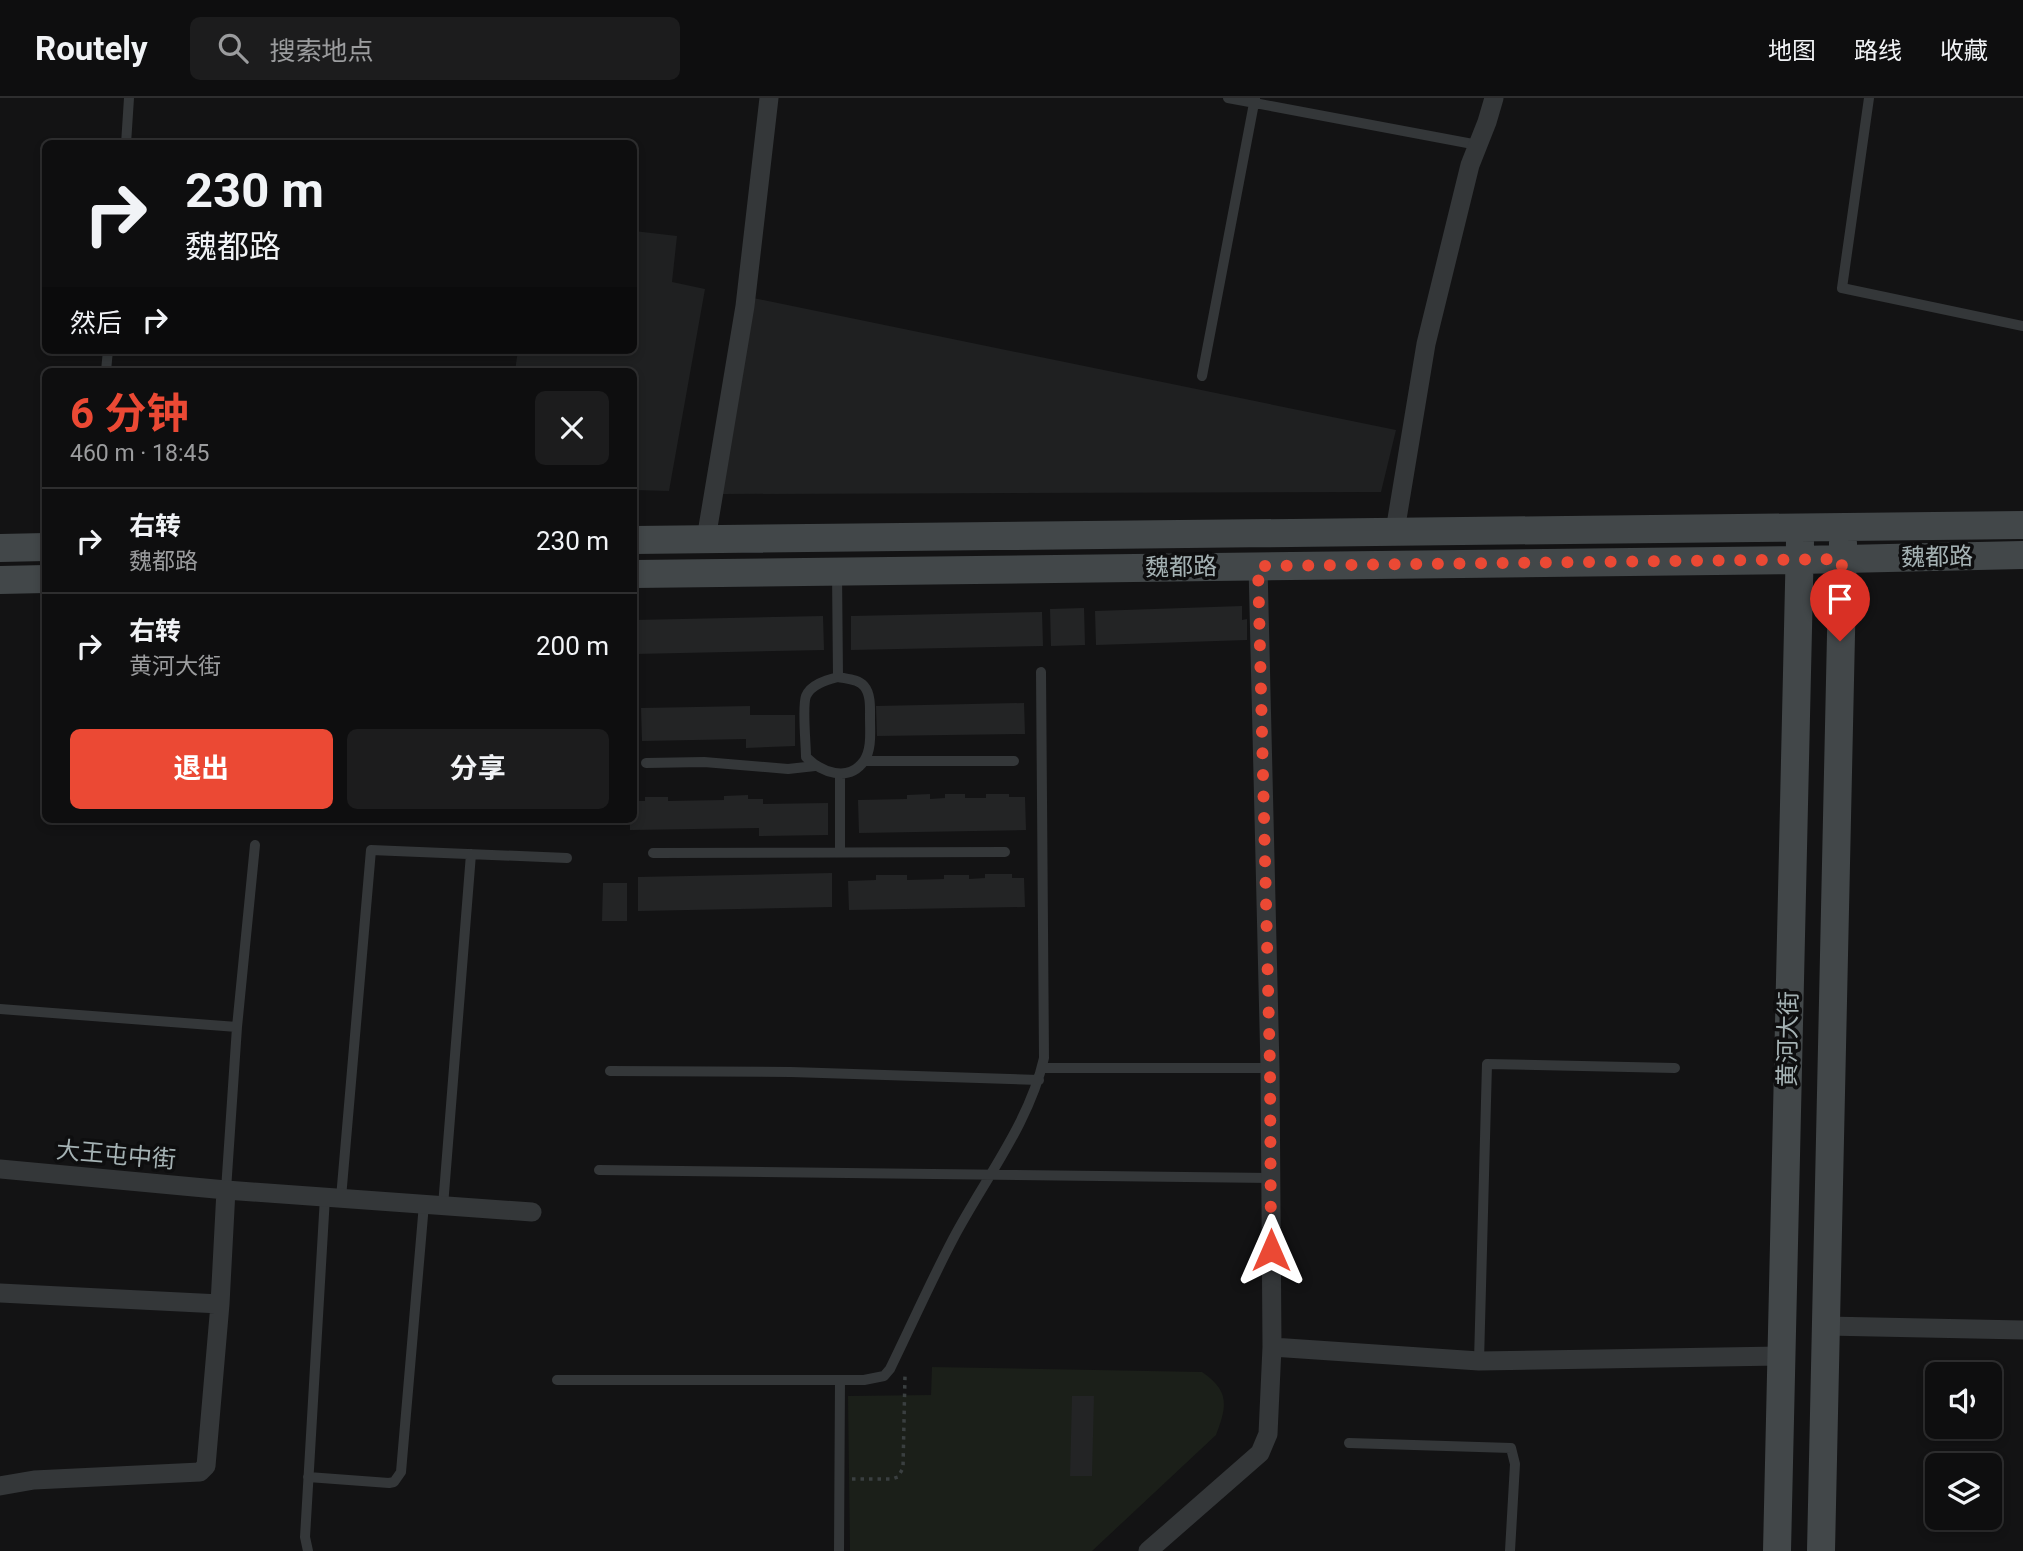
<!DOCTYPE html>
<html lang="zh">
<meta charset="utf-8">
<style>
:root{--surface:#0e0e0f;--page:#1c1c1d;--text:#f1f3f6;--muted:#9b9c9e;--line:#2e2e2f;--accent:#eb4934}
body{margin:0;font-family:Roboto,"Noto Sans SC",sans-serif;background:var(--page);color:var(--text);height:100vh;display:flex;flex-direction:column;font-size:26px;white-space:nowrap}
*{box-sizing:border-box;margin:0}
p{font-size:23px;color:var(--muted)}
.icon{flex:none;width:38px;height:38px;fill:none;stroke:currentColor;stroke-width:2;stroke-linecap:round;stroke-linejoin:round}
.map{position:relative;flex:1;overflow:hidden}
.details{position:absolute;left:42px;top:270px;width:595px;height:455px;display:flex;flex-direction:column;background:var(--surface);border-radius:10px;box-shadow:0 4px 10px #0003,0 0 0 2px var(--line)}
.details>*{flex:none}
.banner{position:absolute;left:42px;top:42px;width:595px;height:214px;border-radius:10px;box-shadow:0 4px 10px #0003,0 0 0 2px var(--line);background:#0e0e0f;color:var(--text);overflow:hidden}
.tools{position:absolute;left:1925px;top:1264px;display:grid;gap:14px}
.tools a{display:grid;place-items:center;width:77px;height:77px;border-radius:10px;background:var(--surface);box-shadow:0 4px 10px #0003,0 0 0 2px var(--line);font-size:35px}
.pin{position:absolute;display:grid;place-items:center;width:60px;height:60px;color:#fff;margin:-72px -30px;border-radius:50% 50% 50% 0;rotate:-45deg;box-shadow:0 0 7px #0007}
.pin .icon{rotate:45deg}
.me{position:absolute;width:77px;margin:-38px;rotate:0deg;stroke-linejoin:round;filter:drop-shadow(0 0 5px #0008)}
.turn{display:flex;align-items:center;gap:24px;height:147px;padding:0 28px;font-size:32px}
.turn .icon{width:91px;height:91px;stroke-width:2.5}
.turn b{display:block;font-size:49px;line-height:60px}
.then{display:flex;align-items:center;height:66px;padding:0 28px;background:#0003;gap:14px;font-size:26px}
.round{display:grid;place-items:center;flex:none;width:74px;height:74px;border-radius:10px;background:var(--page)}
.headline{display:flex;align-items:center;justify-content:space-between;height:119px;padding:0 28px}
h1{font-size:42px;font-weight:700;line-height:52px;color:var(--accent)}
.cta{display:flex;gap:14px;margin-top:auto;padding:14px 28px}
.cta a{flex:1;height:80px;border-radius:10px;background:var(--accent);color:#fff;font-size:28px;font-weight:700;line-height:80px;text-align:center}
.cta a+a{background:var(--page);color:var(--text)}
ul{padding:0;list-style:none}
li{display:flex;align-items:center;gap:21px;height:105px;padding:0 28px;border-top:2px solid var(--line)}
li div{flex:1}
li b{display:block;font-size:26px}
li em{font-style:normal}
header{display:flex;align-items:center;gap:42px;box-sizing:border-box;height:98px;padding:0 35px;background:var(--surface);border-bottom:2px solid var(--line)}
header strong{font-size:33px}
nav{display:flex;gap:38px;margin-inline-start:auto;font-size:24px}
.search{width:490px;height:63px;background:var(--page);display:flex;align-items:center;gap:18px;box-sizing:border-box;padding:0 24px;border-radius:10px;color:var(--muted);font-size:26px}
.map>svg:first-child{display:block}
.built{fill:#1f2021}
.green{fill:#1b1f19}
.building{fill:#232425}
.lines{fill:none;stroke-linecap:round;stroke-linejoin:round}
.path{stroke:#3a3f40;stroke-width:3.5;stroke-dasharray:3.5 5;stroke-linecap:butt}
.service{stroke:#343739;stroke-width:10}
.minor{stroke:#343739;stroke-width:19}
.secondary{stroke:#424749;stroke-width:28}
.route{stroke:#eb4934;stroke-width:12;stroke-dasharray:0 21.6}
.labels{text-anchor:middle;stroke-width:7;stroke-linejoin:round;paint-order:stroke}
.street-label{font-size:24px;fill:#a5b2b4;stroke:#0e0e0f}
</style>
<header>
<strong>Routely</strong>
<div class="search"><svg class="icon" aria-label="search" viewBox="0 0 24 24"><circle cx="10" cy="10" r="6"/><path d="M15 15l6 6"/></svg>搜索地点</div>
<nav><a>地图</a><a>路线</a><a>收藏</a></nav>
</header>
<div class="map">
<svg width="2023" height="1453" viewBox="0 0 2023 1453">
<rect width="100%" height="100%" fill="#131314"/>
<!-- built -->
<path class="built" d="M634,133l43,5 -5,46 33,7 -36,202 -35,-1v-119h-119l3,-21h116z
M753,200l643,132 -15,62 -659,2z"/>
<!-- green -->
<path class="green" d="M932,1269l270,5c28,19 25,34 14,63l-124,116h-242l-2,-155 83,-1z"/>
<!-- building -->
<path class="building" d="M1242,508v14l5,-1v21l-151,5 -1,-34z
M1084,510l1,37 -34,1 -1,-37z
M1042,514l1,34 -192,4v-34z
M823,518l1,34 -190,4v-34z
M1024,605l1,31 -148,2 -1,-30z
M750,608v9h45v31l-49,2v-9l-104,2 -1,-33z
M930,696v5l15,-1v-4h20v4h21v-4h23v3h16l1,33 -167,3 -1,-33 49,-1v-4z
M748,697v4h15v5l65,-1v32l-69,1v-8l-129,2v-11h4v-18h11v-4h23v4l56,-1v-4z
M832,775v34l-194,4v-34z
M985,776h27v4h12l1,29 -176,3 -1,-29 28,-1v-5h31v5l37,-1v-4h25v4l16,-1z
M603,785h24v38h-25z
M1072,1298h22l-2,80h-22z"/>
<g class="lines">
<!-- path -->
<path class="path" d="M852,1381h40l6,-2 5,-9 2,-93"/>
<!-- service -->
<path class="service" d="M1228,0l250,47
M1869,0l-27,190 181,38
M126,46l3,-46
M106,273l2,-21
M1202,278l53,-278
M837,474l1,105
M838,579c9,2 20,2 26,9 7,8 6,22 6,32 0,14 2,31 -6,43 -16,22 -43,11 -58,-4 0,-13 -4,-51 0,-61 5,-12 21,-16 32,-19z
M864,663h150
M646,665l58,-1 84,7 27,-3
M840,676v78
M653,755l352,-1
M0,911l237,18
M1042,970h228
M610,973l181,1 248,8
M599,1072l672,8
M226,1092l11,-163 18,-182
M341,1100l30,-348 196,8
M443,1108l28,-352
M1479,1263l8,-297 188,4
M557,1282h307l20,-4 6,-7c21,-43 41,-88 63,-130 31,-59 76,-115 91,-181l-3,-386
M1349,1345l162,5 4,16 -5,87
M308,1379l81,6 5,-1 7,-10 23,-268
M308,1453l-3,-14 20,-340
M839,1453l1,-171"/>
<!-- minor -->
<path class="minor" d="M1395,433l31,-187 44,-179 17,-43 7,-24
M706,441l39,-233 24,-208
M0,1071l226,21 306,22
M0,1195l220,11
M1826,1228l197,4
M1272,1249l207,14 302,-5
M0,1388l34,-6 166,-8 6,-6 14,-162 6,-114
M1148,1453l112,-98 8,-19 4,-87 -2,-279 -12,-502"/>
<!-- secondary -->
<path class="secondary" d="M634,442l1389,-15
M0,450l46,-1
M634,476l1165,-14 224,-5
M0,482l46,-1
M1777,1453l23,-1010
M1821,1453l22,-1008"/>
</g>
<g class="lines">
<!-- route -->
<path class="route" d="M1271,1152l-1,-182 -12,-502 584,-7 -2,82"/>
</g>
<g class="labels">
<!-- street labels -->
<g class="street-label">
<text transform="translate(1937 459) rotate(-1)" y="8">魏都路</text>
<text transform="translate(1181 469) rotate(-1)" y="8">魏都路</text>
<text transform="translate(1788 941) rotate(-89)" y="8">黄河大街</text>
<text transform="translate(116 1057) rotate(5)" y="8">大王屯中街</text>
</g>
</g>
</svg>
<div class="tools">
<a><svg class="icon" aria-label="sound" viewBox="0 0 24 24"><path d="M4 9h4l5-4v14l-5-4H4zM17 9q2 3 0 6"/></svg></a>
<a><svg class="icon" aria-label="layers" viewBox="0 0 24 24"><path d="M12 4l9 5-9 5-9-5zM3 14l9 5 9-5"/></svg></a>
</div>
<div class="pin" style="left:1840px;top:543px;background:#d93025"><svg class="icon" aria-label="arrive" viewBox="0 0 24 24"><path d="M6 21V4h12l-3 4 3 4H6"/></svg></div>
<svg class="me" style="left:1271px;top:1152px" viewBox="-20 -20 40 40"><path d="M0-17L14 15 0 8-14 15z" fill="#eb4934" stroke="#fff" stroke-width="4"/></svg>
<div class="banner">
<div class="turn"><svg class="icon" aria-label="right" viewBox="0 0 24 24"><path d="M7 20v-9h11M14 6l5 5-5 5"/></svg><div><b>230 m</b>魏都路</div></div>
<div class="then">然后<svg class="icon" aria-label="right" viewBox="0 0 24 24"><path d="M7 20v-9h11M14 6l5 5-5 5"/></svg></div>
</div>
<section class="details">
<div class="headline"><div><h1>6 分钟</h1><p>460 m · 18:45</p></div><a class="round"><svg class="icon" aria-label="close" viewBox="0 0 24 24"><path d="M6 6l12 12M18 6L6 18"/></svg></a></div>
<ul>
<li><svg class="icon" aria-label="right" viewBox="0 0 24 24"><path d="M7 20v-9h11M14 6l5 5-5 5"/></svg><div><b>右转</b><p>魏都路</p></div><em>230 m</em></li>
<li><svg class="icon" aria-label="right" viewBox="0 0 24 24"><path d="M7 20v-9h11M14 6l5 5-5 5"/></svg><div><b>右转</b><p>黄河大街</p></div><em>200 m</em></li>
</ul>
<div class="cta"><a>退出</a><a>分享</a></div>
</section>
</div>
